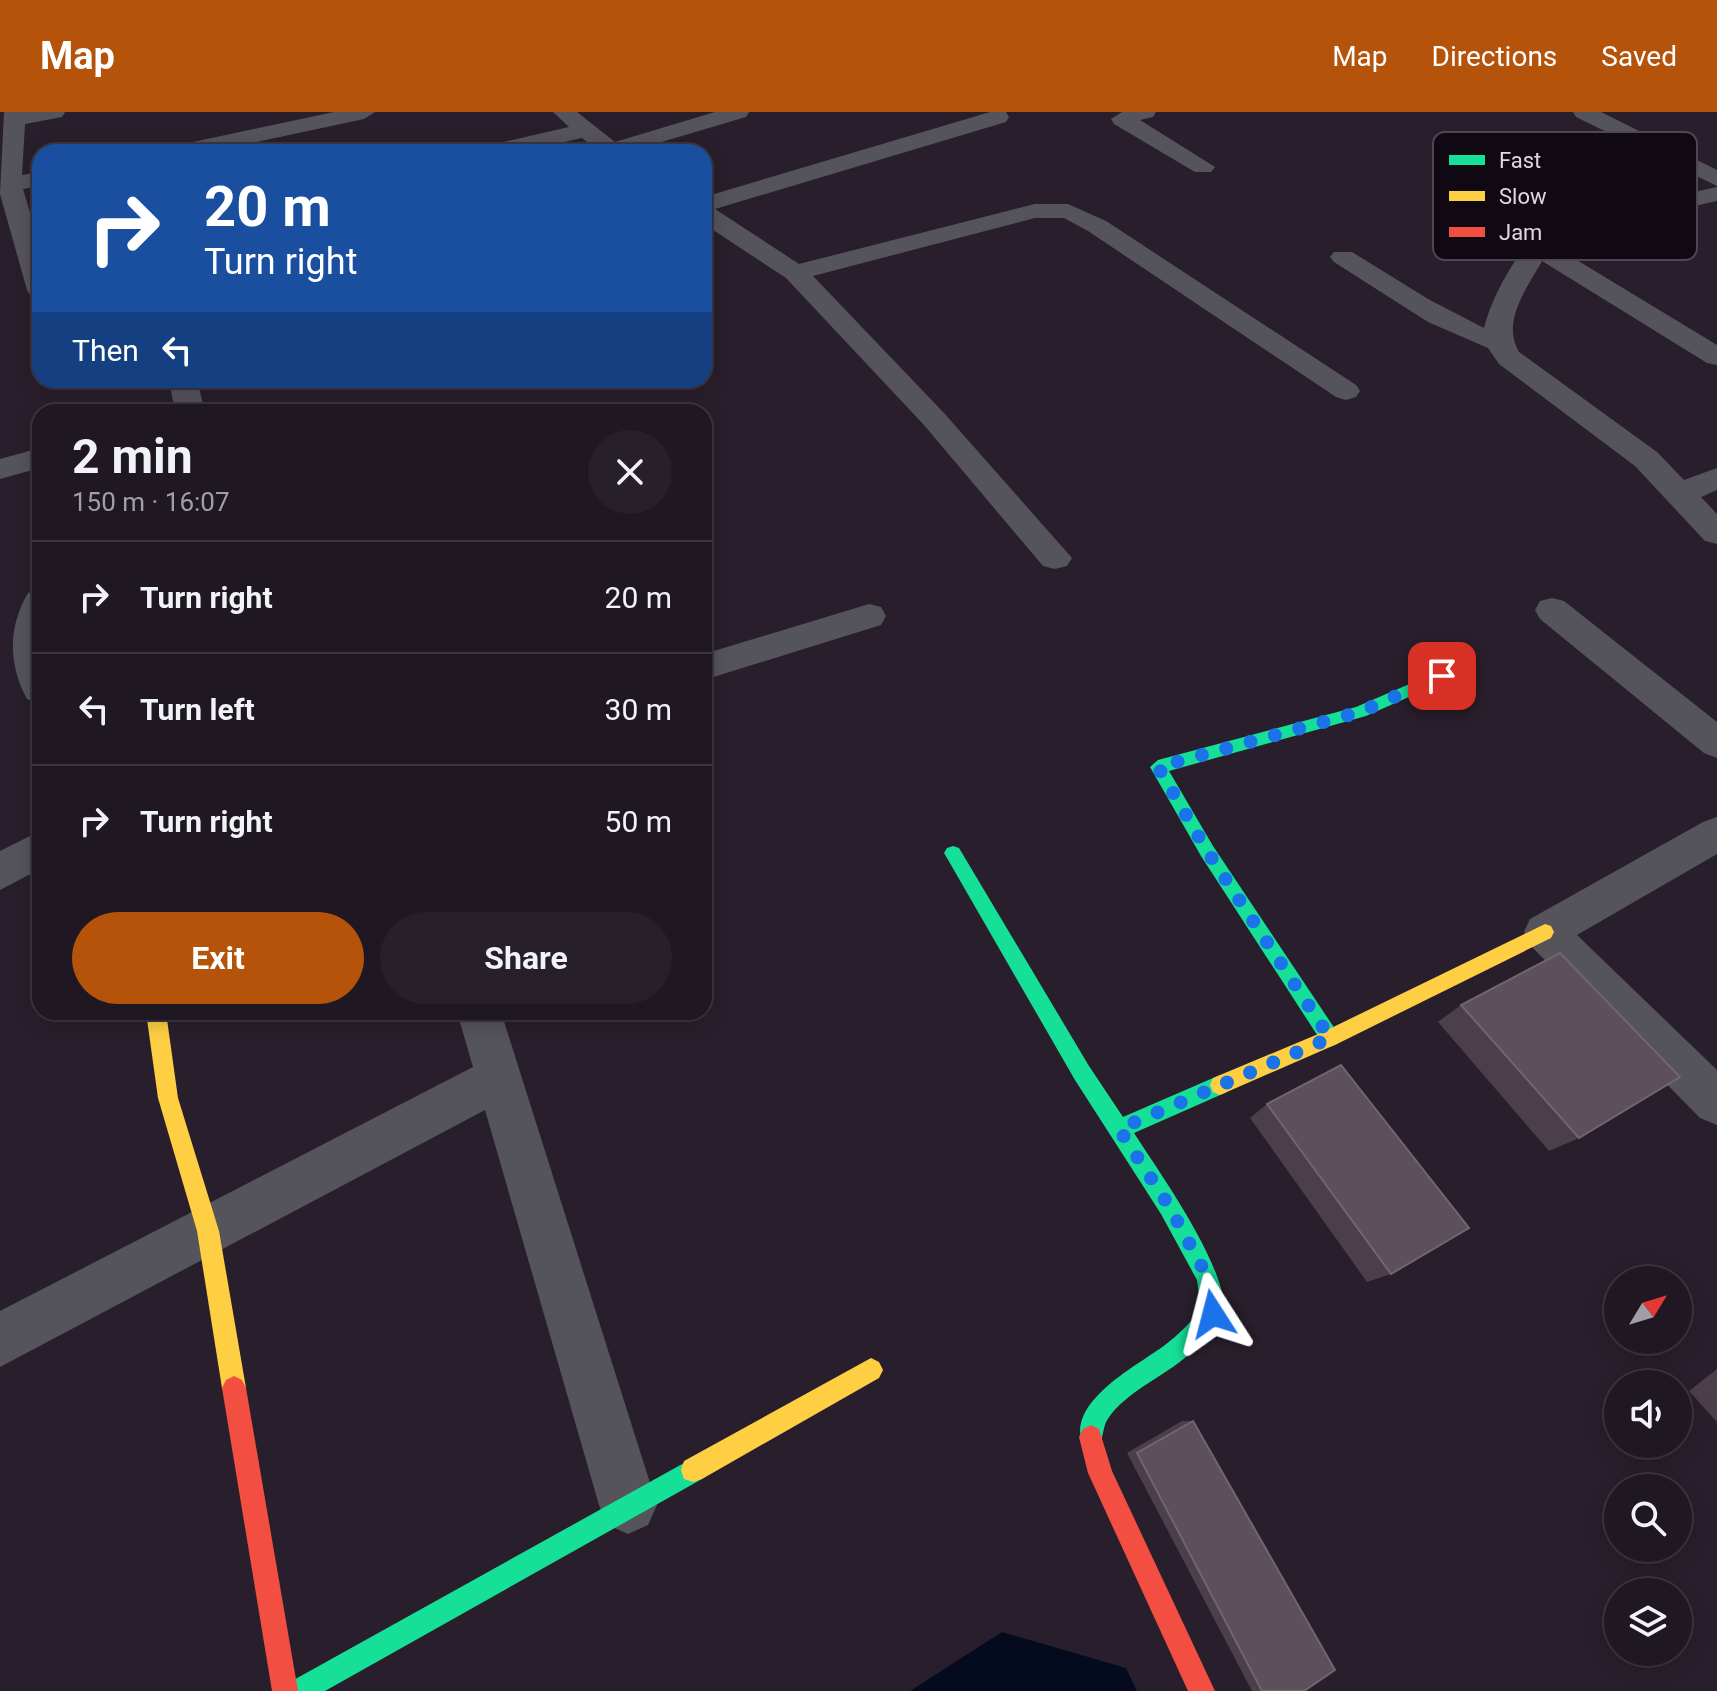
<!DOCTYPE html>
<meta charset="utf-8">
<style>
:root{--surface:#1f1721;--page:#27202a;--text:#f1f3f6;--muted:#a19fa5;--line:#3c363f;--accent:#b45309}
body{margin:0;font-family:Roboto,sans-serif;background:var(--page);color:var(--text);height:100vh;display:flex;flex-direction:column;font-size:30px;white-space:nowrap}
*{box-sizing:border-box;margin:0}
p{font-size:26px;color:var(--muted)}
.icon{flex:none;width:44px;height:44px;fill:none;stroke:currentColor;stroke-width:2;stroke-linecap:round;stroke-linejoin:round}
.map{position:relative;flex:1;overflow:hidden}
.details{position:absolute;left:32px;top:292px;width:680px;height:616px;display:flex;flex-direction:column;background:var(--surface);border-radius:24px;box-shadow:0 4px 20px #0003,0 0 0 2px var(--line)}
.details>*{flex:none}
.guide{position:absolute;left:32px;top:32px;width:680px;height:244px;border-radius:24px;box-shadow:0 4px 20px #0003,0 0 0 2px var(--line);background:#1a4fa0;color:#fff;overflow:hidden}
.needle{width:52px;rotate:52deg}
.buttons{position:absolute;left:1604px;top:1154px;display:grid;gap:16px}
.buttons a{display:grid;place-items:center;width:88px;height:88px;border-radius:50%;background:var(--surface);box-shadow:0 4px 20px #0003,0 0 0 2px var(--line);font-size:40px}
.pin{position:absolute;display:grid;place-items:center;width:68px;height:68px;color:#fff;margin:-34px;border-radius:16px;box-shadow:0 4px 12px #0006}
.me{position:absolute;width:88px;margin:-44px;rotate:351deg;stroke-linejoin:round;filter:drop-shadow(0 0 6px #0008)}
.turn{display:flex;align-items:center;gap:28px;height:168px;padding:0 40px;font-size:36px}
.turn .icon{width:104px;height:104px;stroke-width:2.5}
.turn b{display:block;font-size:56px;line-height:68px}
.then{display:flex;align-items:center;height:76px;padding:0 40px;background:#0003;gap:16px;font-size:30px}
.round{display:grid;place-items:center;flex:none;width:84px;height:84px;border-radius:42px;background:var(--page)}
.head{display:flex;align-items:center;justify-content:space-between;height:136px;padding:0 40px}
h1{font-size:48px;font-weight:700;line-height:60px}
.action{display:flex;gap:16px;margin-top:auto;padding:16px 40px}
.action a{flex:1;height:92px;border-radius:48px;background:var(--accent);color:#fff;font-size:32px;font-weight:700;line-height:92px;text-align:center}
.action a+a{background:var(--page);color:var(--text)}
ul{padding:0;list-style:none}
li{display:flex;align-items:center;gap:24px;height:112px;padding:0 40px;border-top:2px solid var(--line)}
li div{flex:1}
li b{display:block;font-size:30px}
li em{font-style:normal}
header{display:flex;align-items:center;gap:48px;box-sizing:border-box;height:112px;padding:0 40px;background:var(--accent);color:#fff}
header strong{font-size:38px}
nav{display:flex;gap:44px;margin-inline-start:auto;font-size:28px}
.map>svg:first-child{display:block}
.water{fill:#040b1f}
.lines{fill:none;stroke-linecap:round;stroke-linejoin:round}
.street{fill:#55545b;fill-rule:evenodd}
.fast{fill:#16e098;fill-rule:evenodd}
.slow{fill:#ffcf43;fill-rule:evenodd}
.jam{fill:#f24e42;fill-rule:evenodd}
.wall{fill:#4b404a}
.building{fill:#5c505a;stroke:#716570;stroke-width:2}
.route{stroke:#1a73e8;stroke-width:14;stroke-dasharray:0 25.2}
.key{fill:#100812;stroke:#4f4651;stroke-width:2}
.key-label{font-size:22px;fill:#e2d6e5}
</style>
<header>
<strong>Map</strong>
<nav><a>Map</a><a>Directions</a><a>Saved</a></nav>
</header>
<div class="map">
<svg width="1717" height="1579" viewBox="0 0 1717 1579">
<rect width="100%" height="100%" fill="#291f2c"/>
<!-- water -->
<path class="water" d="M1002,1520l124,36 11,23h-227z"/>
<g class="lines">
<!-- street -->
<path class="street" d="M4,0h61l-3,5 -37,7 -3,51 18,-3v14l-17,3 17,57v52l-9,-2 -4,-6 -27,-96z
M334,0h41l-11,7 -154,33h-42l3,-5 8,-2z
M553,0h24l38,30 100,-30h34l-3,5 -118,35h-28l-18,-14 -62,14h-41l3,-5 87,-20z
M990,0h16l3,5 -3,5 -291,87 84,55 236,-60h33l38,17 250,164 4,6 -4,6 -10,3 -10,-3 -248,-166 -24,-13h-29l-222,58 131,137 128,145 -5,8 -12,3 -12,-3 -119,-141 -138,-147 -82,-54v-27z
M1122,0h34l-3,5 -13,3 75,47 -4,5h-16l-81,-48 -3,-5z
M1573,0h28l116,58v16l-141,-69z
M1717,75v14l-158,35 -7,9 165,100v20l-10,-2 -165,-102c-15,27 -41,61 -23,91l138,100 27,28 33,-12v22l-16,7 16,17v30l-12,-3 -70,-75 -136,-102 -11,-16 -60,-26 -94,-60 -4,-5 4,-5h18l76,47 56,29c9,-36 35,-77 58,-103z
M169,268h28l8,32h-30z
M40,336v20l-40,11v-20z
M40,478v113l-13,-4c-19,-35 -19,-72 1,-106z
M1552,486l12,3 153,121v36l-13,-5 -164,-134 -5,-9 5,-9z
M869,492l12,3 5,9 -5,9 -177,55v-26z
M1717,705v37l-140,81 140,135v55l-17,-7 -170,-173 -6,-13 6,-13 173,-97z
M40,719v38l-40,21v-39z
M457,900h44l156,493 -9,20 -20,9 -20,-9 -9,-20 -114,-395 -485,257v-56l473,-244z"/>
<!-- fast -->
<path class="fast" d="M1442,558l8,6 -3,4 -81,36 -197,55 44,75 124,186 3,6 -3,6 -7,3 -7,-3 -122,-188 -51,-89 8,-7 198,-53z
M953,734l6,2 130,218 34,51 97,-42 7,3 3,7 -3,7 -93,41c23,36 100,143 89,184 -4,15 -34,38 -46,47 -23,17 -57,33 -71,58 -3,7 -3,16 -7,23l-8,4 -8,-4c-18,-43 54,-79 82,-100 13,-10 25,-22 36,-35l-4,-30 -36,-66 -86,-134 -128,-222 -3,-5 3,-5z
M693,1346l9,3 3,9 -3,9 -377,212h-39l4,-9z"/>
<!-- slow -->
<path class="slow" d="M1545,812l6,2 3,6 -3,6 -214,106 -117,51 -7,-3 -3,-7 3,-7 110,-46z
M146,900h20l12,86 41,133 27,157 -4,8 -8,4 -8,-4 -4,-8 -25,-157 -39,-133z
M871,1246l8,4 4,8 -4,8 -177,101 -9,3 -9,-3 -3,-9 3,-9z"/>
<!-- jam -->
<path class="jam" d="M234,1264l8,4 4,8 52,303h-26l-50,-303 4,-8z
M1091,1313l8,4 13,42 103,220h-27l-100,-218 -9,-36 4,-8z"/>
</g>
<!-- wall -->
<path class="wall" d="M1461,893l118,133 -30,13 -111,-129z
M1267,992l124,170 -24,8 -117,-164z
M1717,1257v53l-28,-31z
M1182,1309h11l111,270h-52l-125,-238z"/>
<!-- building -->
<path class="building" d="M1560,841l120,124 -101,61 -118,-133z
M1341,953l128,163 -78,46 -124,-170z
M1193,1309l142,249 -31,21h-42l-125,-238z"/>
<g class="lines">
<!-- route -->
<path class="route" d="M1213,1202l-5,-36 -39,-72 -50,-77 211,-91 -123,-187 -49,-84 202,-55 82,-36"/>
</g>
<!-- legend -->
<rect x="1433" y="20" width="264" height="128" rx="12" class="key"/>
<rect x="1449" y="43" width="36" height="10" fill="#16e098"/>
<rect x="1449" y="79" width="36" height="10" fill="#ffcf43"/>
<rect x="1449" y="115" width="36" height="10" fill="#f24e42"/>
<g class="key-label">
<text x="1499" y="56">Fast</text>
<text x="1499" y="92">Slow</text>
<text x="1499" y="128">Jam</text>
</g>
</svg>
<div class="buttons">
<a><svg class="needle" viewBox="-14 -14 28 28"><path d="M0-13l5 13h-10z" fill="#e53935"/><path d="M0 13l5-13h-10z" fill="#a19fa5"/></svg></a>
<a><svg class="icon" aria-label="sound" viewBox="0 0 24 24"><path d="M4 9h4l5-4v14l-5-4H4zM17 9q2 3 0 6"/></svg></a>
<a><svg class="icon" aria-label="search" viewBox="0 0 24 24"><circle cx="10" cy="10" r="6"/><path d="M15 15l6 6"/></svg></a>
<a><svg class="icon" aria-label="layers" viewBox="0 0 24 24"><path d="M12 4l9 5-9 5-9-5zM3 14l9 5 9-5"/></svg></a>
</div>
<div class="pin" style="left:1442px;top:564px;background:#d93025"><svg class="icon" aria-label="arrive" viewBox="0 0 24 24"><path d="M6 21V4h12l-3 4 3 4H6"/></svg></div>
<svg class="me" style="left:1213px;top:1202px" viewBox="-20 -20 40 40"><path d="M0-17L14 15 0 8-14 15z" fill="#1a73e8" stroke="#fff" stroke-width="4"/></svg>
<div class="guide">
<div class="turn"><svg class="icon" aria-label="right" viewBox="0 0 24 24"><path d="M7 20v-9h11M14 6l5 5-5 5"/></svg><div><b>20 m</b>Turn right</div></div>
<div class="then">Then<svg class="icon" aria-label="left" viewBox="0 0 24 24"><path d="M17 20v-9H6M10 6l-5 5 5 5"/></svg></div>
</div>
<section class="details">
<div class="head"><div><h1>2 min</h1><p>150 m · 16:07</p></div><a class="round"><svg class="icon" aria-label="close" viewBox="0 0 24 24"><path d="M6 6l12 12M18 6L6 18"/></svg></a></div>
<ul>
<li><svg class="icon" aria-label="right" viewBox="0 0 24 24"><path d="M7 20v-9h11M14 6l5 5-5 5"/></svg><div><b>Turn right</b></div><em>20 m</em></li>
<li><svg class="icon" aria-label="left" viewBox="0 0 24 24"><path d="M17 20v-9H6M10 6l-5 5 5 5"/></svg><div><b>Turn left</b></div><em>30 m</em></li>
<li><svg class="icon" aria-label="right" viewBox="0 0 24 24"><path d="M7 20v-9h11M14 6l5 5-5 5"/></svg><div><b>Turn right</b></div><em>50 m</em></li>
</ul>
<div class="action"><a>Exit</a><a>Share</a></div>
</section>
</div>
